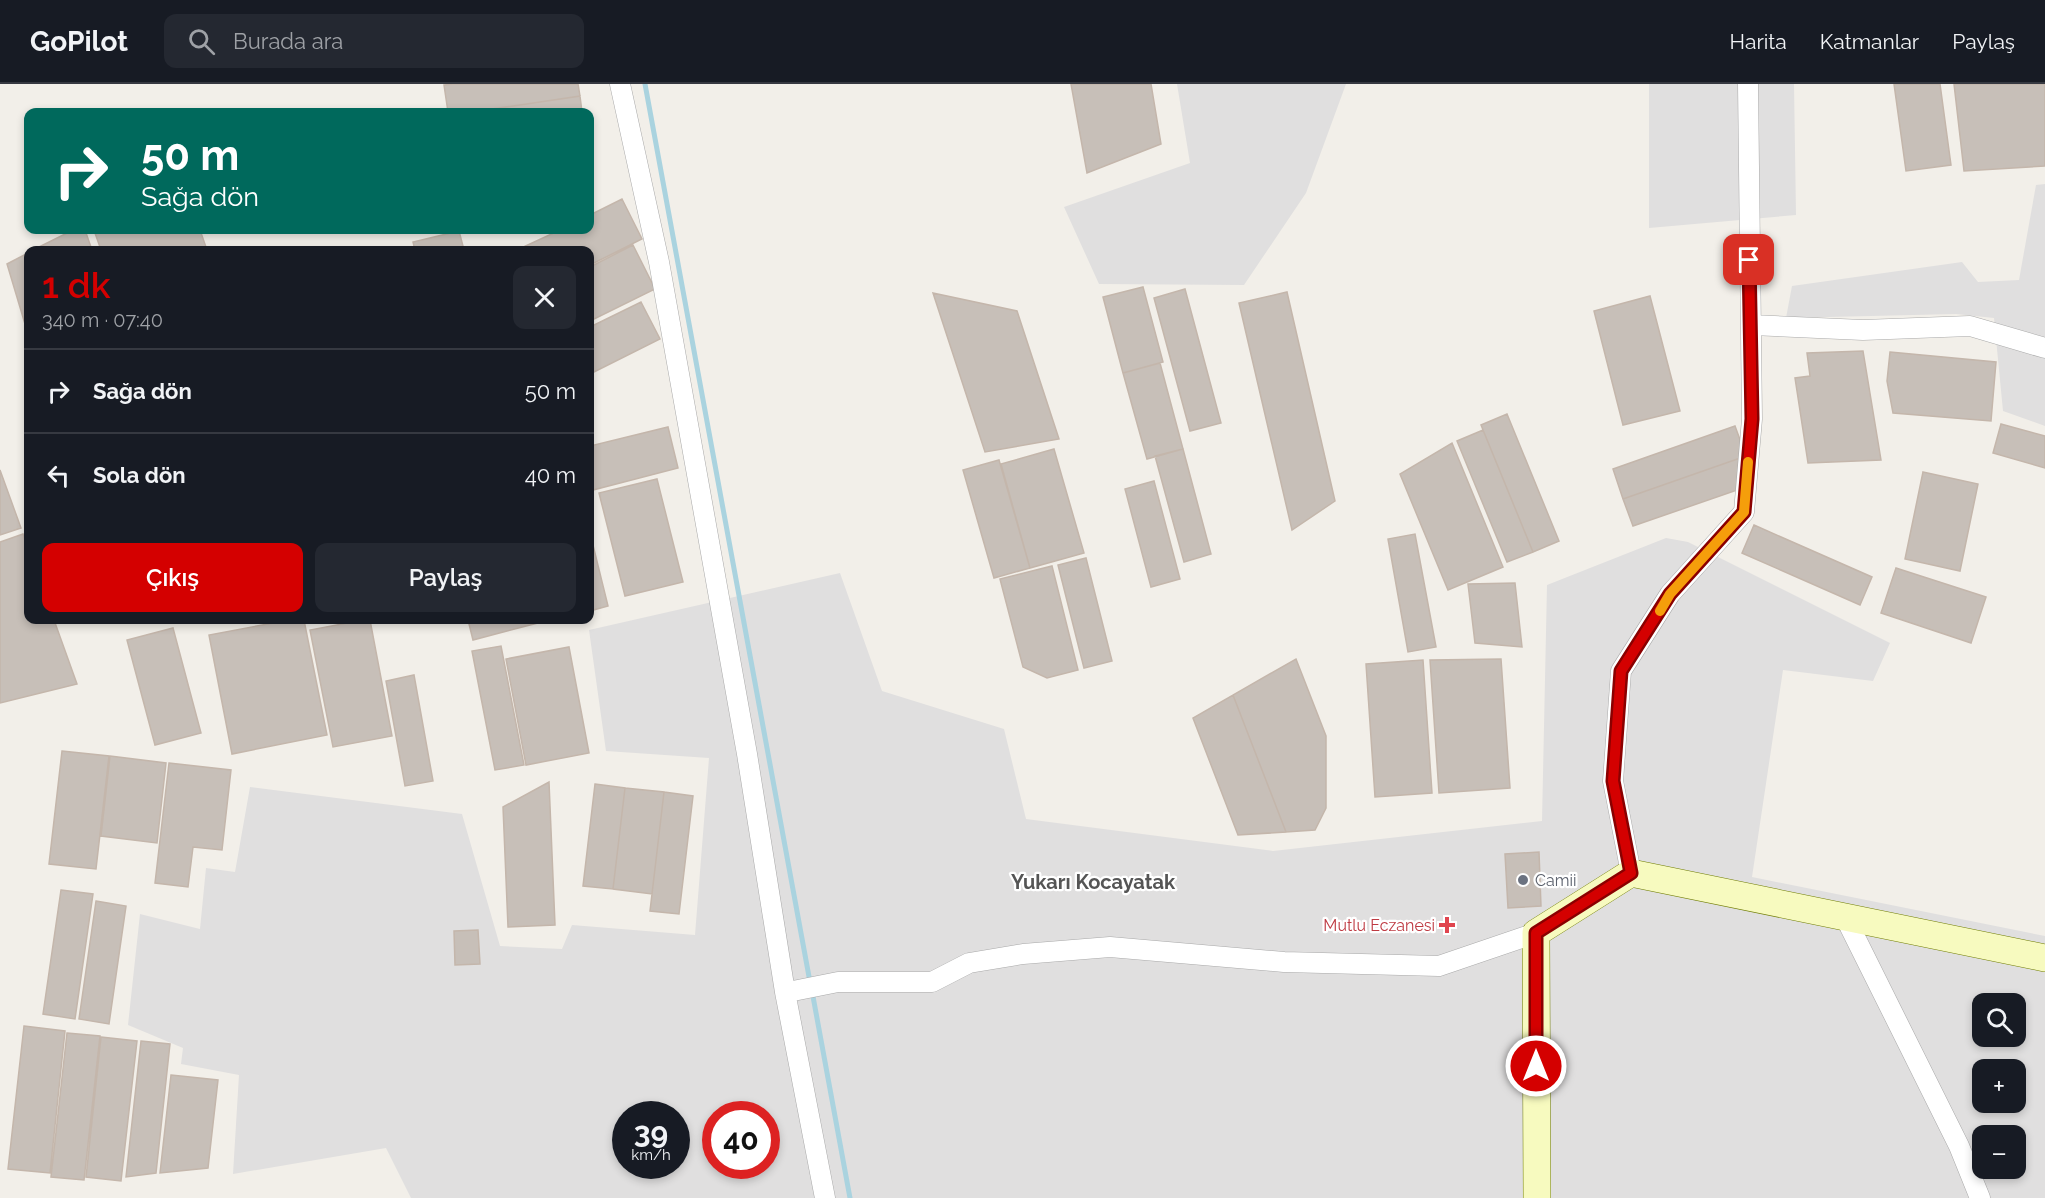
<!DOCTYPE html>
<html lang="tr">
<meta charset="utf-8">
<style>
:root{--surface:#171b24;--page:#242831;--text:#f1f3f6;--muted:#9ea1a6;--line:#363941;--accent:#d40000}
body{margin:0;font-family:Raleway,sans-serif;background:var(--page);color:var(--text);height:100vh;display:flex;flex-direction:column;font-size:22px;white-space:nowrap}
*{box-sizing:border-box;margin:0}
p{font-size:20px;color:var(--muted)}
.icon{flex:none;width:33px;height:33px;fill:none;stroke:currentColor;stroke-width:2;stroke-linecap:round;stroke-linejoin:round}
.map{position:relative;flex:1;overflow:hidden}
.details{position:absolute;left:24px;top:162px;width:570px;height:378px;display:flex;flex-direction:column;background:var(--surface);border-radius:12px;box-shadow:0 3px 9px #0003}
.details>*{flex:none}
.guide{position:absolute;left:24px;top:24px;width:570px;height:126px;border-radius:12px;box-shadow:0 3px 9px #0003;background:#00695c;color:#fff;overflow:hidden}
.fabs{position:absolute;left:1972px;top:909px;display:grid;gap:12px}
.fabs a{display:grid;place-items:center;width:54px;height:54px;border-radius:12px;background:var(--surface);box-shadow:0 3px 9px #0003;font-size:30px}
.speed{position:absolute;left:612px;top:1017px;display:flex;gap:12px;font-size:30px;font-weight:700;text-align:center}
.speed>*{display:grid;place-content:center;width:78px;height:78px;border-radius:50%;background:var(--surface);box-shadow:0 3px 9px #0003;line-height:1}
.speed small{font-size:15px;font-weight:400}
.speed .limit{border:9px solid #d22;background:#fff;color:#111}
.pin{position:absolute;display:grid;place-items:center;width:51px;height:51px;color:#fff;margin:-26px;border-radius:12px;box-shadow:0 3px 9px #0006}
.me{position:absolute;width:66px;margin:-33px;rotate:0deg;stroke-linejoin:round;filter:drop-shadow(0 0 4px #0008)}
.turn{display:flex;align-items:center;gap:21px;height:126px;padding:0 18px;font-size:27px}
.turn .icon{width:78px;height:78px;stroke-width:2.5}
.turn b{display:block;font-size:42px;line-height:51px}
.round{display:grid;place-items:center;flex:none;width:63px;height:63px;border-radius:12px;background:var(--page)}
.head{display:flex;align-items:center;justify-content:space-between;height:102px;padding:0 18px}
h1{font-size:36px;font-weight:600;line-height:45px;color:var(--accent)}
.button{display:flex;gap:12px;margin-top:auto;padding:12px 18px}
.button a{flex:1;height:69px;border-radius:12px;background:var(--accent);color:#fff;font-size:24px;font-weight:600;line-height:69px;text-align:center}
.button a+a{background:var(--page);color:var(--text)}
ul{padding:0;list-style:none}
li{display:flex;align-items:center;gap:18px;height:84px;padding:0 18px;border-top:2px solid var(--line)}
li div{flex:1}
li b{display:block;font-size:22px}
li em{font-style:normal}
header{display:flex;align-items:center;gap:36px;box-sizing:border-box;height:84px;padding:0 30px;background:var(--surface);border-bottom:2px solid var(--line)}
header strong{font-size:28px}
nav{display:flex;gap:33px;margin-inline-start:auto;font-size:21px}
.search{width:420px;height:54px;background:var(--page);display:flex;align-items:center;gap:15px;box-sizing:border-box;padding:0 21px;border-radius:12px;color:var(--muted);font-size:22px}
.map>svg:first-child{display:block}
.residential{fill:#e0dfdf;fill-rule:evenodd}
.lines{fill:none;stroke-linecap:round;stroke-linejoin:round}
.stream{stroke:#aad3df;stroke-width:5}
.building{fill:#c7bfb8;stroke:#c4b6ab;stroke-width:1.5}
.street-casing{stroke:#a9a9a9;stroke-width:21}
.secondary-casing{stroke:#707d05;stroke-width:28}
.street{stroke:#fff;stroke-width:20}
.secondary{stroke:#f7fabf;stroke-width:27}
.route-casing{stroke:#8a0000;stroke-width:15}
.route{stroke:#d40000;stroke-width:10}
.slow{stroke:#f59e0b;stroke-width:10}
.worship-dot{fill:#6b7280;stroke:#fff;stroke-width:2}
.health-dot{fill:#e0444e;stroke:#fff;stroke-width:2}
.labels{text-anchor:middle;stroke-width:4.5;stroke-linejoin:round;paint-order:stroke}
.worship-label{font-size:16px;fill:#5b616d;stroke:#fff;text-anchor:start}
.health-label{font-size:16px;fill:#be3a42;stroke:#fff;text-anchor:end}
.quarter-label{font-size:20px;font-weight:bold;fill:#555;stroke:#fff}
</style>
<header>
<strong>GoPilot</strong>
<div class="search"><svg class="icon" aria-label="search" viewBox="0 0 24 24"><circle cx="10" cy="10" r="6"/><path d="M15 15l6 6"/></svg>Burada ara</div>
<nav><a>Harita</a><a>Katmanlar</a><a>Paylaş</a></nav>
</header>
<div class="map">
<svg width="2045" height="1114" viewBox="0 0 2045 1114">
<rect width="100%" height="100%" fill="#f2efe9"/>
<!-- residential -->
<path class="residential" d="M1177,0h169l-40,109 -62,92 -145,-1 -35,-77 126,-44z
M1649,0h145l2,131 -147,13z
M2045,100v242l-42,-15 -9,-93 -38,-4 -170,4 6,-32 170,-24 16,20 41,-2 17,-95z
M1666,454l22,4 202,101 -17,38 -90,-11 -31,207 293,59v262h-1634l-25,-50 -153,26 6,-99 -58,-11 2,-16 -55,-23 12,-111 60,15 6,-61 29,4 15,-85 212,27 38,132 62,3 10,-24 123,10 14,-177 -103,-7 -17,-121 251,-57 42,118 122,38 22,90 247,32 269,-30 5,-236zM1983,920h33v32h-33zM1983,986h33v32h-33zM626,1030h50v52h-50zM716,1030h50v52h-50zM1983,1052h33v32h-33z"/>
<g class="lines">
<!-- stream -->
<path class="stream" d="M645,0l165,898
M812,907l38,207"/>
</g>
<!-- building -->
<path class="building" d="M453,0h125l2,12 -108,16h-24l-4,-27z
M1071,0h80l10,60 -74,29z
M1894,0h46l11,81 -45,6z
M1954,0h91v82l-81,5z
M580,12l2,16h-110z
M622,115l20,40 -52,26v-15h-73l43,-20h30v-15z
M73,146h12l7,20h-59z
M108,146h92l7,20h-106l-6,-17z
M459,147l5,19h-49l-2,-8z
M633,161l22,44 -65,32v-54z
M28,169v81l-21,-70z
M1143,203l20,75 -40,11 -20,-76z
M1185,205l36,134 -31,8 -36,-133z
M1287,208l48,209 -43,29 -53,-227z
M933,209l84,18 42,128 -74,13z
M1650,212l30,115 -57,14 -29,-114z
M641,218l19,37 -70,35v-47z
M1863,267l18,109 -73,3 -13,-85 15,-2 -3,-23z
M1890,268l106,10 -5,59 -98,-8 -6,-32z
M1160,279l23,86 -36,10 -24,-86z
M1507,330l52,127 -26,11 -52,-127z
M2001,340l44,12v32l-52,-15z
M1735,342l11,30 -123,43 -10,-30z
M668,343l10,41 -85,22 -3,-14v-30z
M1483,346l50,122 -26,10 -50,-121z
M1452,359l51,124 -55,23 -48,-116z
M1054,365l30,104 -54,15 -29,-104z
M1183,365l28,105 -27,8 -29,-106z
M1746,372l-3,32 -110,38 -10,-27z
M999,376l31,108 -36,10 -31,-108z
M0,386l21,58 -21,7z
M1923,388l55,12 -18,87 -55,-12z
M657,395l26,103 -58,14 -26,-103z
M1154,397l26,98 -29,8 -26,-98z
M1754,441l118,52 -12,28 -118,-52z
M590,449l18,73 -18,5z
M23,450l5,15v71h26l23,64 -77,19v-161z
M1415,450l21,113 -28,5 -20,-113z
M1086,474l26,103 -28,7 -26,-103z
M1052,482l26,104 -31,8 -24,-11 -23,-88z
M1896,484l90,29 -15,46 -90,-30z
M1515,499l7,64 -47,-4 -7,-59z
M289,536h15l23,115 -95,19 -23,-119z
M363,536h7l22,116 -59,11 -23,-117z
M468,536h69l1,3 -65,17z
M173,544l28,105 -46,12 -28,-105z
M501,562l23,119 -29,5 -23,-119z
M569,563l20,106 -63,12 -20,-106z
M1296,575l30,77v72l-11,22 -29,2 -53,-137z
M1501,575l9,129 -71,5 -9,-133z
M1423,576l9,133 -57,4 -9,-133z
M414,591l19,106 -28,5 -19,-105z
M1233,611l53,137 -48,3 -45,-117z
M62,667l47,5 -13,113 -47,-5z
M110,672l56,7 -9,80 -56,-7z
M169,679l62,7 -9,80 -29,-3 -5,40 -33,-4z
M549,698l6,143 -47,2 -5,-120z
M595,700l30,4 -12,101 -30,-3z
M625,704l39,4 -12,102 -39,-5z
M664,708l29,4 -14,118 -29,-3z
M1539,768l2,54 -33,2 -3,-54z
M61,806l32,4 -18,125 -32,-5z
M96,817l30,5 -17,118 -30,-5z
M478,846l2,34 -25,1 -1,-34z
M24,942l41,5 -15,142 -42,-4z
M67,949l33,3 -16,144 -33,-3z
M101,953l36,4 -16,140 -35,-4z
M141,957l29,3 -14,129 -30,4z
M171,991l47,5 -10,88 -48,5z"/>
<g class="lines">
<!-- street casing -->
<g class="street-casing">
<path id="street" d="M620,0l39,178 88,492 38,238 40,206
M1752,241l111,5 107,-4 75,22
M1631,789l-18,-92 8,-110 49,-77 74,-82 8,-93 -4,-335
M1845,833l114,229 21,52
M793,907l45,-9h94l37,-19 54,-9 87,-7 174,15 155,4 97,-33"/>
</g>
<!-- secondary casing -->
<g class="secondary-casing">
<path id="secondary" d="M1537,1114l-1,-265 95,-60 414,85"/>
</g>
<!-- street -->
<use href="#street" class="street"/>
<!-- secondary -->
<use href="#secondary" class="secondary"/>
</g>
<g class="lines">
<!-- route casing -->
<g class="route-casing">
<path id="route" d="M1536,982v-133l95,-60 -18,-92 8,-110 49,-77 74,-82 8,-93 -3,-159"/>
</g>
<!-- route -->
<use href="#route" class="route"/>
<!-- slow -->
<path class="slow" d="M1660,527l10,-17 74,-82 4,-50"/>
</g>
<!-- markers -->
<circle class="worship-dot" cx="1523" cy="796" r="6"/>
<path class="health-dot" d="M1444 832h6v6h6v6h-6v6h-6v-6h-6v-6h6z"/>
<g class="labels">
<!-- worship labels -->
<g class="worship-label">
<text x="1535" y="802">Camii</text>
</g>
<!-- health labels -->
<g class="health-label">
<text x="1435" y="847">Mutlu Eczanesi</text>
</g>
<!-- quarter labels -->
<g class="quarter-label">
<text x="1093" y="805">Yukarı Kocayatak</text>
</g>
</g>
</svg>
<div class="fabs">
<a><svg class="icon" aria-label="search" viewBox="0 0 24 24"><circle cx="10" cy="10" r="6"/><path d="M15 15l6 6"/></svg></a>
<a>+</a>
<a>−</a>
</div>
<div class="speed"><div>39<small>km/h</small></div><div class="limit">40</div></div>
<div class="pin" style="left:1749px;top:176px;background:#d93025"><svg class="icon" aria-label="arrive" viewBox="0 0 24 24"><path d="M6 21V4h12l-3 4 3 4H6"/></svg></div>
<svg class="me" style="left:1536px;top:982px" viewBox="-20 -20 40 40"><circle r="17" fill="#d40000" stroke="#fff" stroke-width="3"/><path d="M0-11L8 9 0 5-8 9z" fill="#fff"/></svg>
<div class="guide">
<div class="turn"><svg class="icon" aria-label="right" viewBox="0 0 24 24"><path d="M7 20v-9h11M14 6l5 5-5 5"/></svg><div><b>50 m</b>Sağa dön</div></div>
</div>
<section class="details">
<div class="head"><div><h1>1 dk</h1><p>340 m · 07:40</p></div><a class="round"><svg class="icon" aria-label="close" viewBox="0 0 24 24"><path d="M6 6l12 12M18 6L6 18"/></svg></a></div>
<ul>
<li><svg class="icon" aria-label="right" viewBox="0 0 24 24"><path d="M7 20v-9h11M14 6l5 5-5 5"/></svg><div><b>Sağa dön</b></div><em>50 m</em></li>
<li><svg class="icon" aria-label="left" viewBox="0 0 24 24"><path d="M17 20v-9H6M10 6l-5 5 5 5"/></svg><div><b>Sola dön</b></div><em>40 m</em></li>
</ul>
<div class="button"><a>Çıkış</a><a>Paylaş</a></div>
</section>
</div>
